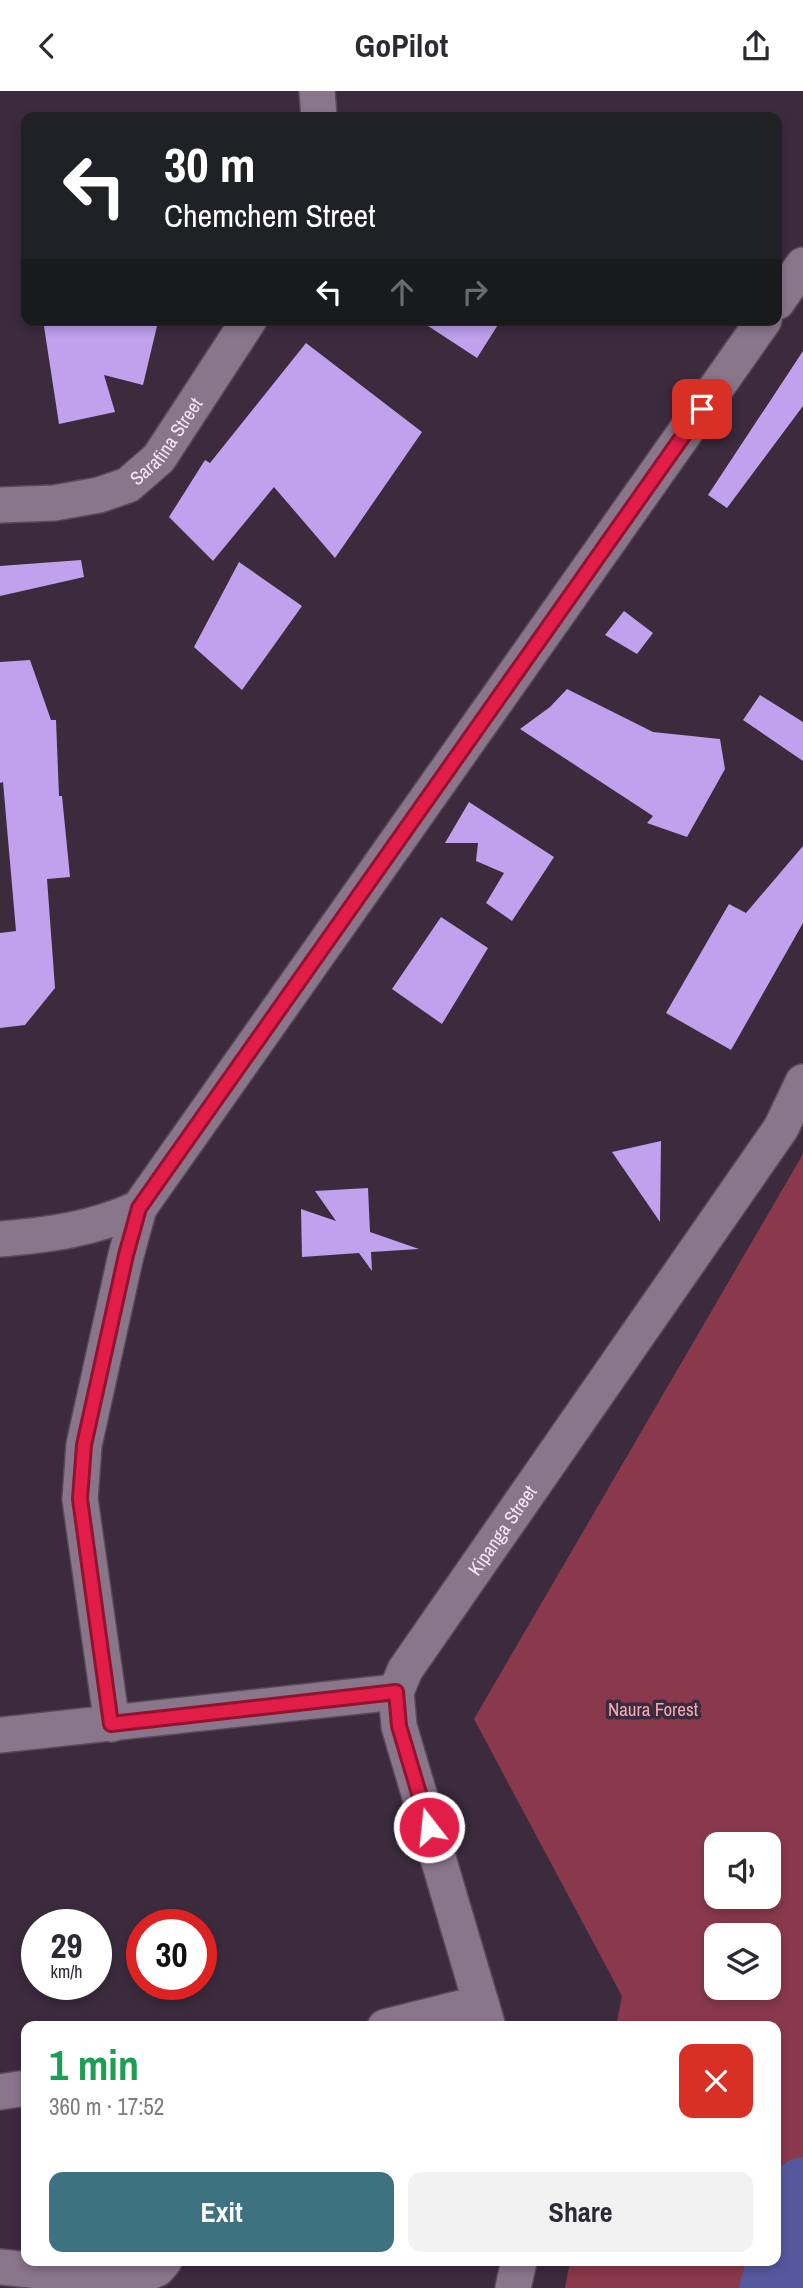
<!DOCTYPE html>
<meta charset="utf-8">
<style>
:root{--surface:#fff;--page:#f2f2f3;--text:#2b2b33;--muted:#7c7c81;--accent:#3e7281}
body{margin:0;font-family:"Archivo Narrow",sans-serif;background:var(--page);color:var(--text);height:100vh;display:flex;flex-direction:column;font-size:26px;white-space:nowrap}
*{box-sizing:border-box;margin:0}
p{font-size:23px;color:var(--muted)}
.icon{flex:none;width:38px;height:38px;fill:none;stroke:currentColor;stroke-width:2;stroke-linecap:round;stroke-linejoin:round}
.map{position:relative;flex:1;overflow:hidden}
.sheet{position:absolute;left:21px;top:1930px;width:760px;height:245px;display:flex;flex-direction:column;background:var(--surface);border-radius:14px;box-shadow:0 4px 10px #0003}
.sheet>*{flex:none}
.guide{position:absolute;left:21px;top:21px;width:761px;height:214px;border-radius:14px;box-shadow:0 4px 10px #0003;background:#202124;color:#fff;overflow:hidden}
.tools{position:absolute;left:704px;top:1741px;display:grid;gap:14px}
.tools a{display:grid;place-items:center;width:77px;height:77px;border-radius:14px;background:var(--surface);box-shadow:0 4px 10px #0003;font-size:35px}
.speed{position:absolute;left:21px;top:1818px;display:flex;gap:14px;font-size:35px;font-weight:700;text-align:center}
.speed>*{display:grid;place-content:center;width:91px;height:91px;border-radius:50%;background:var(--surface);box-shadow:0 4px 10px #0003;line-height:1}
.speed small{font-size:18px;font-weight:400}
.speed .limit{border:10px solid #d22;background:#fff;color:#111}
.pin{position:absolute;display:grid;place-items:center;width:60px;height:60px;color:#fff;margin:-30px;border-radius:14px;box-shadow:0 4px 10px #0006}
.me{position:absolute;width:77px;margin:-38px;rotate:344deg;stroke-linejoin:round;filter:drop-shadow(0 0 5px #0008)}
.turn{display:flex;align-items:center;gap:24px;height:147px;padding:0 28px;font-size:32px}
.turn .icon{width:91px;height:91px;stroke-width:2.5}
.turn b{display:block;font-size:49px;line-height:60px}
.lanes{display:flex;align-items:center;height:66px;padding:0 28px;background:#0003;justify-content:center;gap:35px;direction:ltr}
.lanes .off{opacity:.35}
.round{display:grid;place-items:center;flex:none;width:74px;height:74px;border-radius:14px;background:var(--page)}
.head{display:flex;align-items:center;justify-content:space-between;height:119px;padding:0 28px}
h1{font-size:42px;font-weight:800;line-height:52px;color:#1e9e55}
.primary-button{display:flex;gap:14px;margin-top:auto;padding:14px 28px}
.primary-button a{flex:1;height:80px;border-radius:14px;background:var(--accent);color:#fff;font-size:28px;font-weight:800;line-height:80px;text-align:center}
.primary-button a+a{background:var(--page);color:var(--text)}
header{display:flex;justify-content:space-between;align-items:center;height:91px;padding:0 28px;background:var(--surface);font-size:32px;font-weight:800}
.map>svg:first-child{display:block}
.forest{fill:#8a394c;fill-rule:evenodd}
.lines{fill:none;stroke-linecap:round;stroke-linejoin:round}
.river{stroke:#55589e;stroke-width:65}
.building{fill:#bfa1ee}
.minor-casing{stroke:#584a59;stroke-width:38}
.minor{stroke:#8a768b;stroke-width:35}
.route-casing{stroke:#92132f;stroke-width:18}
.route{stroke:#e11d48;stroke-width:12}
.labels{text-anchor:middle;stroke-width:7;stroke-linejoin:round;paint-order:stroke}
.street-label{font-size:19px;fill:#f3e8f4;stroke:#3b2b3d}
.park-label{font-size:19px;fill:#f2abb6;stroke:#3b2b3d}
</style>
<header><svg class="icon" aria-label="back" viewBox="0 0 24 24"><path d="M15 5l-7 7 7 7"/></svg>GoPilot<svg class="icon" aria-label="share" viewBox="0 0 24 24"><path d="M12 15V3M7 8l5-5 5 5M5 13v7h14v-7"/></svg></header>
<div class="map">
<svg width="803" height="2197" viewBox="0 0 803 2197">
<rect width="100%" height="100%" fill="#3b2b3d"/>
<!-- forest -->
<path class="forest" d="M803,1063v1134h-238l5,-27h205v-234l-159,-1 6,-30 -148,-277zM716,1754h52v52h-52zM716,1844h52v53h-52z"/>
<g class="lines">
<!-- river -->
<path class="river" d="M772,2197l31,-98"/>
</g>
<!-- building -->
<path class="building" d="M43,229h89l25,6 -14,59 -39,-10 11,37 -56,12z
M419,229h82l-24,38z
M306,252l116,89 -87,126 -61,-71 -61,74 -44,-44 36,-57 5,3z
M803,260v55l-76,102 -19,-13z
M81,469l3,17 -84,19v-30z
M239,471l63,44 -60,84 -48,-43z
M624,520l29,22 -16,21 -32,-19z
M30,569l21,60h5l3,76h3l8,81 -23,2 8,109 -30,37 -25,3v-95l16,-2 -13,-149 -3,1v-121z
M567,598l86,43 67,7 5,30 -38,68 -40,-14 6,-7 -133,-87 30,-22z
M760,604l43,27v39l-60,-41z
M469,711l85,55 -42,64 -26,-18 18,-30 -28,-12 2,-18h-33z
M803,755v77l-72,127 -65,-37 63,-109 17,9z
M441,826l47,31 -46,76 -50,-35z
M661,1050l-1,81 -48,-70z
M368,1097l2,44 49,17 -48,3 1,19 -13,-18 -57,4 -1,-48 35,12 -21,-30z"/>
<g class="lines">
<!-- minor casing -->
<g class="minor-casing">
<g id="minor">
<path d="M317,0l2,26"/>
<path d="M777,211l26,-37"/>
<path id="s1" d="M0,414l54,-2 45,-8 29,-10 31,-27 90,-138"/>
<path d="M0,1148c49,-4 94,-10 139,-31l625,-888"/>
<path d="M112,1633l-32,-225 4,-54 42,-190 13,-47"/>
<path d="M0,1644l396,-43"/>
<path d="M385,1936l96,-24"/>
<path id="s2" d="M488,1936l-89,-301 -3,-34 9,-22 376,-542 22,-46"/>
<path d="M0,2001l26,-4"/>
<path d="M0,2176l129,13 28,-11 7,-8"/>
<path d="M513,2197l6,-27"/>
</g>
</g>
<!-- minor -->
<use href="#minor" class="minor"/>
</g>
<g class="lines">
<!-- route casing -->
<g class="route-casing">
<path id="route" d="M429,1736l-30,-101 -3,-34 -285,32 -31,-225 4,-54 42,-190 13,-47 563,-799"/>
</g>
<!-- route -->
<use href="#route" class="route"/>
</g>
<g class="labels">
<!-- street labels -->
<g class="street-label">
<text dy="7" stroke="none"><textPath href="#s1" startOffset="189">Sarafina Street</textPath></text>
<text dy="7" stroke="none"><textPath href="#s2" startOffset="542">Kipanga Street</textPath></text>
</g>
<!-- park labels -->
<g class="park-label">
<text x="653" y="1625">Naura Forest</text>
</g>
</g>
</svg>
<div class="tools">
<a><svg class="icon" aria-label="sound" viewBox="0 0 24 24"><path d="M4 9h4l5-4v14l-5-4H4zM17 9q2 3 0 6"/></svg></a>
<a><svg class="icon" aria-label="layers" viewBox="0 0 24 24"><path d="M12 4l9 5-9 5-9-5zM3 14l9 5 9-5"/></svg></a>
</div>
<div class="speed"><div>29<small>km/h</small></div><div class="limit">30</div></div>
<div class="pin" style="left:702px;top:318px;background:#d93025"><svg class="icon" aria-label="arrive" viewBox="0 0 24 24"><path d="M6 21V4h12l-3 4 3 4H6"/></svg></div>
<svg class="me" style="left:429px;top:1736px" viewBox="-20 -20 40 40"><circle r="17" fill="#e11d48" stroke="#fff" stroke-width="3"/><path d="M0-11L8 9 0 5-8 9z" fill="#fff"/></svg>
<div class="guide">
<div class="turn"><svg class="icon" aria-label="left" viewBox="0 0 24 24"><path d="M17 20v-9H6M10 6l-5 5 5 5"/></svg><div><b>30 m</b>Chemchem Street</div></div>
<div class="lanes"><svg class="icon" aria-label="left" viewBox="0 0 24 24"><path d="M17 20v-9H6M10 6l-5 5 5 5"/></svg><svg class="icon off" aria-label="ahead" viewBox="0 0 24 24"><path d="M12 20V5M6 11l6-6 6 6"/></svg><svg class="icon off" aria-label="right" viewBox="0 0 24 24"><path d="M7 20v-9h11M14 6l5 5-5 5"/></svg></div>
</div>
<section class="sheet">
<div class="head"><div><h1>1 min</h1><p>360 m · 17:52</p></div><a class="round" style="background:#d93025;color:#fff"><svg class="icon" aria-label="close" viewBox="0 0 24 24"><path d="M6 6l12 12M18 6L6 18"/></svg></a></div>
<div class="primary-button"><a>Exit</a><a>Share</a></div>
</section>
</div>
